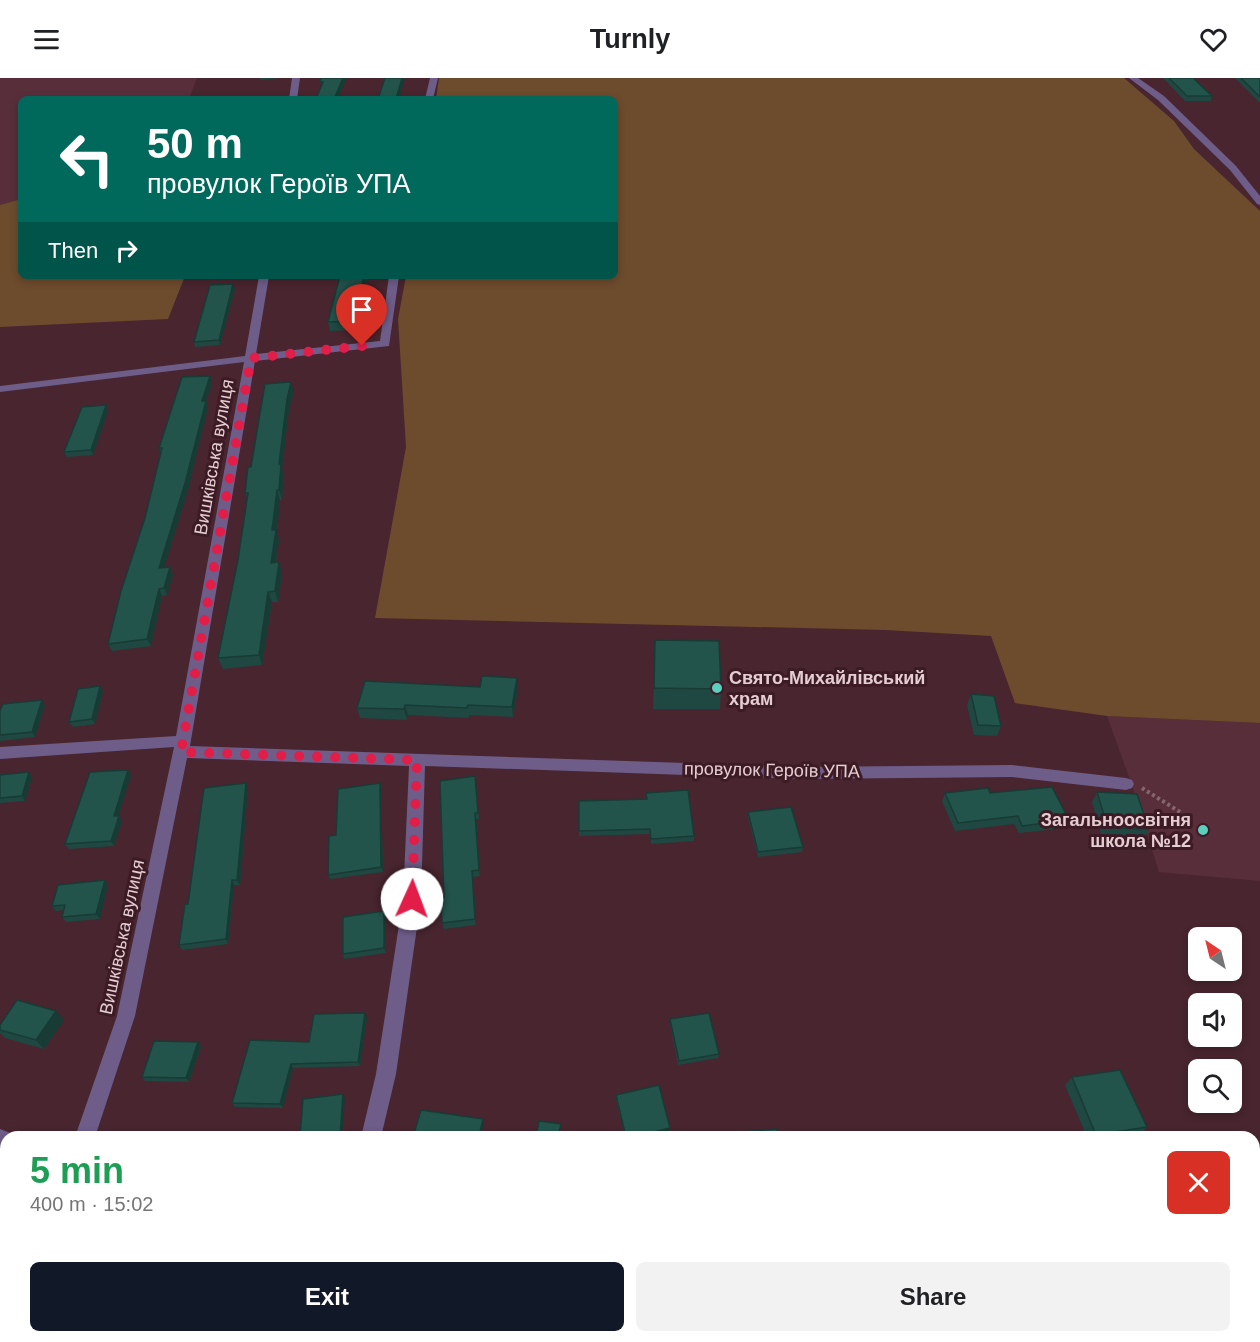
<!DOCTYPE html>
<meta charset="utf-8">
<style>
:root{--surface:#fff;--page:#f2f2f2;--text:#202124;--muted:#757577;--accent:#111827}
body{margin:0;font-family:Helvetica,sans-serif;background:var(--page);color:var(--text);height:100vh;display:flex;flex-direction:column;font-size:22px;white-space:nowrap}
*{box-sizing:border-box;margin:0}
p{font-size:20px;color:var(--muted)}
.icon{flex:none;width:33px;height:33px;fill:none;stroke:currentColor;stroke-width:2;stroke-linecap:round;stroke-linejoin:round}
.map{position:relative;flex:1;overflow:hidden}
.drawer{position:absolute;left:0px;top:1053px;width:1260px;height:212px;display:flex;flex-direction:column;background:var(--surface);border-radius:18px 18px 0 0;box-shadow:0 3px 9px #0003}
.drawer>*{flex:none}
.hud{position:absolute;left:18px;top:18px;width:600px;height:183px;border-radius:9px;box-shadow:0 3px 9px #0003;background:#00695c;color:#fff;overflow:hidden}
.needle{width:39px;rotate:325deg}
.fabs{position:absolute;left:1188px;top:849px;display:grid;gap:12px}
.fabs a{display:grid;place-items:center;width:54px;height:54px;border-radius:9px;background:var(--surface);box-shadow:0 3px 9px #0003;font-size:30px}
.pin{position:absolute;display:grid;place-items:center;width:51px;height:51px;color:#fff;margin:-62px -26px;border-radius:50% 50% 50% 0;rotate:-45deg;box-shadow:0 0 6px #0007}
.pin .icon{rotate:45deg}
.me{position:absolute;width:66px;margin:-33px;rotate:2deg;stroke-linejoin:round;filter:drop-shadow(0 0 4px #0008)}
.turn{display:flex;align-items:center;gap:21px;height:126px;padding:0 30px;font-size:27px}
.turn .icon{width:78px;height:78px;stroke-width:2.5}
.turn b{display:block;font-size:42px;line-height:51px}
.then{display:flex;align-items:center;height:57px;padding:0 30px;background:#0003;gap:12px;font-size:22px}
.round{display:grid;place-items:center;flex:none;width:63px;height:63px;border-radius:9px;background:var(--page)}
.head{display:flex;align-items:center;justify-content:space-between;height:102px;padding:0 30px}
h1{font-size:36px;font-weight:700;line-height:45px;color:#1e9e55}
.action{display:flex;gap:12px;margin-top:auto;padding:12px 30px}
.action a{flex:1;height:69px;border-radius:9px;background:var(--accent);color:#fff;font-size:24px;font-weight:700;line-height:69px;text-align:center}
.action a+a{background:var(--page);color:var(--text)}
header{display:flex;justify-content:space-between;align-items:center;height:78px;padding:0 30px;background:var(--surface);font-size:27px;font-weight:700}
.map>svg:first-child{display:block}
.built{fill:#582e3b}
.green{fill:#6d4b2d}
.lines{fill:none;stroke-linecap:round;stroke-linejoin:round}
.path{stroke:#86676f;stroke-width:4;stroke-dasharray:3 3;stroke-linecap:butt}
.minor{fill:#6e5d89;fill-rule:evenodd}
.tertiary{fill:#6e5d89;fill-rule:evenodd}
.wall{fill:#1e4841}
.shaded-wall{fill:#183b35}
.building{fill:#23544c;stroke:#183b35;stroke-width:1.5}
.route{stroke:#e11d48;stroke-width:10;stroke-dasharray:0 18}
.poi-dot{fill:#5bcebc;stroke:#3d1b25;stroke-width:2}
.labels{text-anchor:middle;stroke-width:6;stroke-linejoin:round;paint-order:stroke}
.street-label{font-size:18px;fill:#e5ced3;stroke:#3d1b25}
.poi-label{font-size:18px;font-weight:bold;fill:#e5ced3;stroke:#3d1b25;text-anchor:start}
</style>
<header><svg class="icon" aria-label="menu" viewBox="0 0 24 24"><path d="M4 6h16M4 12h16M4 18h16"/></svg>Turnly<svg class="icon" aria-label="heart" viewBox="0 0 24 24"><path d="M12 20l-8-8c-3-5 5-10 8-4 3-6 11-1 8 4z"/></svg></header>
<div class="map">
<svg width="1260" height="1264" viewBox="0 0 1260 1264">
<rect width="100%" height="100%" fill="#48252f"/>
<!-- built -->
<path class="built" d="M0,0h197l-8,21h-168v100l-21,6z
M1107,638l153,7v158l-101,-9 -26,-84z"/>
<!-- green -->
<path class="green" d="M439,0h685l50,43 20,28 66,62v512l-153,-7 -92,-13 -24,-67 -106,-6 -510,-12 31,-171 -8,-128 8,-43h209v-177h-179z
M21,121v77h164l-17,43 -168,8v-122z"/>
<g class="lines">
<!-- path -->
<path class="path" d="M1142,710l38,24"/>
<!-- minor -->
<path class="minor" d="M292,0h8l-3,21h-8z
M430,0h8l-5,21h-8z
M1129,0h9l26,18 72,70 24,30v9l-3,-1 -27,-34 -72,-70z
M259,198h10l-13,78 124,-13 9,-65h10l-10,70 -134,15 -65,385 613,21 209,-2 114,13 6,2 2,4 -2,4 -6,2 -114,-13 -209,2 -378,-13 -4,133 -25,175 -15,63h-20l15,-63 27,-175 6,-133 -222,-8 -52,258 -40,121h-20l42,-121 57,-269 -174,12v-12l176,-11 68,-374 -244,30v-6l245,-30z"/>
<!-- tertiary -->
<path class="tertiary" d="M0,1051l13,5 2,3h-9v14l-6,-2z
M695,1258h39l2,6h-39z"/>
</g>
<!-- wall -->
<path class="wall" d="M260,0h19l-18,2z
M1163,0h30l19,18 -1,5h-26z
M1235,0h25v25z
M368,198l-13,54 -25,1 -2,-9z
M235,211l-15,56 -25,2 -1,-5z
M210,298l2,7 -6,18 2,6 -20,83 -24,77 9,7 -6,21 -5,1 -11,50 -39,5 -4,-7 37,-126 16,-64 -2,-6z
M294,314l-5,17 -7,60 2,5 -2,26h-2l-3,32 2,8 -3,23 3,-1 3,11 -4,29h-6l-10,63 -39,4 -5,-11 20,-98 9,-63 -2,-4 6,-26z
M106,327l2,6 -15,44 -26,2 -3,-5z
M655,562l66,49 -1,20h-67z
M100,608l3,6 -8,32 -22,3 -4,-5z
M480,609l38,1 -5,29 -44,-2v3l-61,-3 -1,5 -47,-2 -3,-10z
M971,616l30,32 -4,10 -23,-1 -7,-30z
M45,627l-10,32 -35,4v-30z
M128,692l3,5 -13,41 4,5 -8,25 -45,3 -4,-5z
M29,694l3,5 -7,24 -25,2v-28z
M475,698l4,43h-3l4,57 -7,1 3,48 -32,4 -2,-6 2,-26z
M246,705l2,5 -8,97h-6l-6,59 -46,6 -3,-5 9,-41z
M380,705l1,6 2,83 -53,7 -2,-4 8,-40z
M1097,714l52,37 -6,10 -41,-1 -10,-36z
M646,715l48,43v5l-43,3 -1,-10 -71,2v-35l67,-2z
M945,715h45l79,27 -4,8 -46,5 -5,-9 -59,7 -13,-30z
M748,734l55,35 -1,5 -44,5 -10,-40z
M105,802l3,5 -8,34 -34,3 -4,-5 2,-7 -8,1 -4,-5z
M385,838l1,37 -42,6 -1,-5z
M367,940l-7,48 -67,2 -10,40 -48,-1 -3,-4 77,-61z
M670,941l49,35 -1,4 -40,7 -8,-42z
M64,942l-20,29 -39,-11 -5,-5v-8z
M198,964l3,5 -12,35 -44,-1 -3,-4z
M1072,999l75,50 -8,8 -14,2h-38l-22,-52z
M616,1017l54,33v4l-20,5h-25l-9,-38z
M1087,1258h45l1,6h-44z
M1176,1258h69l1,6h-70z"/>
<!-- shaded-wall -->
<path class="shaded-wall" d="M343,0h4l-9,21h-4z
M402,0h3l-6,21h-3z
M364,198h4l-13,54 -2,-9z
M233,206l2,5 -15,56 -1,-5z
M210,298l2,7 -6,18 2,6 -20,83 -26,85 -3,-7 43,-167z
M291,304l3,10 -5,17 -7,60 2,5 -2,26 -3,-10v-26l8,-65z
M106,327l2,6 -15,44 -2,-5z
M277,412l3,10 -3,32 2,8 -5,34 -3,-11 1,-33z
M279,484l3,11 -4,29 -3,-11z
M170,489l3,7 -6,21 -3,-7z
M159,511l3,7 -11,50 -4,-7z
M268,514l4,10 -10,63 -3,-10z
M517,600l1,10 -5,29 -1,-10z
M100,608l3,6 -8,32 -3,-5z
M42,622l3,5 -10,32 -3,-5z
M405,627l3,10 -1,5 -3,-11z
M128,692l3,5 -14,46 -3,-5z
M29,694l3,5 -7,24 -3,-5z
M246,705l2,5 -8,97 -3,-5z
M380,705l1,6 2,83 -2,-5z
M475,735l1,6 4,57 -1,-6z
M119,738l3,5 -8,25 -3,-5z
M472,793l1,6 3,48 -1,-6z
M105,802l3,5 -8,34 -4,-5z
M232,802l2,5 -6,59 -2,-5z
M384,833l1,5 1,37 -2,-5z
M56,933l8,9 -20,29 -8,-9z
M365,935l2,5 -7,48 -2,-4z
M198,964l3,5 -12,35 -3,-4z
M291,986l2,4 -10,40 -3,-4z
M343,1016l2,4 -3,39h-2z
M483,1041l1,4 -3,14h-2z
M670,1050v4l-20,5h-16z"/>
<!-- building -->
<path class="building" d="M321,0h22l-9,21h-18l7,-17h-3z
M385,0h17l-6,21h-18z
M1169,0h24l19,18h-25z
M1241,0h19v19z
M340,198h24l-11,45 -25,1z
M233,206l-14,56 -25,2 16,-57z
M210,298l-8,25h4l-21,82 -26,85 11,-1 -6,21 -5,1 -12,50 -39,5 13,-53 24,-73 17,-70h-3l23,-71z
M291,304l-4,17 -8,65h2l-2,26h-2l-5,40h4l-5,33 8,-1 -4,29 -7,1 -9,63 -41,3 20,-98 10,-67h-3l3,-26h3l14,-83z
M106,327l-15,45 -27,2 18,-45z
M655,562l64,1 2,48 -67,-1z
M482,598l35,2 -5,29 -44,-2 -1,3 -62,-3 -1,4 -47,-1 8,-27 115,6z
M100,608l-8,33 -23,3 9,-33z
M971,616l23,2 7,30 -23,-1z
M42,622l-10,32 -32,3v-24l3,-7z
M128,692l-14,46h5l-8,25 -46,3 25,-72z
M29,694l-7,24 -22,2v-23z
M475,698l3,37h-3l4,57 -7,1 3,48 -33,4 -1,-26h3l-4,-116z
M246,705l-9,97h-5l-6,59 -47,6 6,-41h3l16,-116z
M380,705l1,84 -53,8 1,-39 7,-1 2,-46z
M1052,709l17,33 -47,6 -4,-10 -60,7 -13,-30 43,-5 2,5z
M688,712l6,46 -43,3 -1,-10 -71,2v-30l68,-2 -1,-6z
M1097,714l40,2 12,35 -41,-1z
M791,729l12,40 -45,5 -10,-40z
M105,802l-9,34 -34,3 3,-12 -13,1 6,-21z
M384,833v37l-41,6v-37z
M17,922l39,11 -20,29 -36,-10v-5z
M365,935l-7,49 -67,2 -11,40 -48,-1 18,-63 59,2 5,-28z
M709,935l10,41 -40,7 -9,-42z
M154,963l44,1 -12,36 -44,-1z
M1120,992l27,57 -51,8 -24,-58z
M659,1007l11,43 -36,9h-8l-10,-42z
M343,1016l-3,43h-40l3,-38z
M421,1032l62,9 -4,18h-66z
M539,1043l22,3 -3,13h-22z
M777,1051l1,8h-36v-5z
M1096,1258h36l1,6h-35z
M1180,1258h65l1,6h-66z
M86,1261l14,3h-16z"/>
<g class="lines">
<!-- route -->
<path class="route" d="M362,268l-111,12 -70,394 236,8 -5,139"/>
</g>
<!-- markers -->
<g class="poi-dot">
<circle cx="717" cy="610" r="6"/>
<circle cx="1203" cy="752" r="6"/>
</g>
<g class="labels">
<!-- street labels -->
<g class="street-label">
<text transform="translate(214 379) rotate(-80)" y="6">Вишківська вулиця</text>
<text transform="translate(772 692) rotate(1)" y="6">провулок Героїв УПА</text>
<text transform="translate(122 859) rotate(-78)" y="6">Вишківська вулиця</text>
</g>
<!-- poi labels -->
<g class="poi-label">
<text x="729" y="606">Свято-Михайлівський<tspan x="729" dy="21">храм</tspan></text>
<text x="1191" y="748" text-anchor="end">Загальноосвітня<tspan x="1191" dy="21">школа №12</tspan></text>
</g>
</g>
</svg>
<div class="fabs">
<a><svg class="needle" viewBox="-14 -14 28 28"><path d="M0-13l5 13h-10z" fill="#e53935"/><path d="M0 13l5-13h-10z" fill="#757577"/></svg></a>
<a><svg class="icon" aria-label="sound" viewBox="0 0 24 24"><path d="M4 9h4l5-4v14l-5-4H4zM17 9q2 3 0 6"/></svg></a>
<a><svg class="icon" aria-label="search" viewBox="0 0 24 24"><circle cx="10" cy="10" r="6"/><path d="M15 15l6 6"/></svg></a>
</div>
<div class="pin" style="left:362px;top:268px;background:#d93025"><svg class="icon" aria-label="arrive" viewBox="0 0 24 24"><path d="M6 21V4h12l-3 4 3 4H6"/></svg></div>
<svg class="me" style="left:412px;top:821px" viewBox="-20 -20 40 40"><circle r="19" fill="#fff"/><path d="M0-13L10 11 0 6-10 11z" fill="#e11d48"/></svg>
<div class="hud">
<div class="turn"><svg class="icon" aria-label="left" viewBox="0 0 24 24"><path d="M17 20v-9H6M10 6l-5 5 5 5"/></svg><div><b>50 m</b>провулок Героїв УПА</div></div>
<div class="then">Then<svg class="icon" aria-label="right" viewBox="0 0 24 24"><path d="M7 20v-9h11M14 6l5 5-5 5"/></svg></div>
</div>
<section class="drawer">
<div class="head"><div><h1>5 min</h1><p>400 m · 15:02</p></div><a class="round" style="background:#d93025;color:#fff"><svg class="icon" aria-label="close" viewBox="0 0 24 24"><path d="M6 6l12 12M18 6L6 18"/></svg></a></div>
<div class="action"><a>Exit</a><a>Share</a></div>
</section>
</div>
